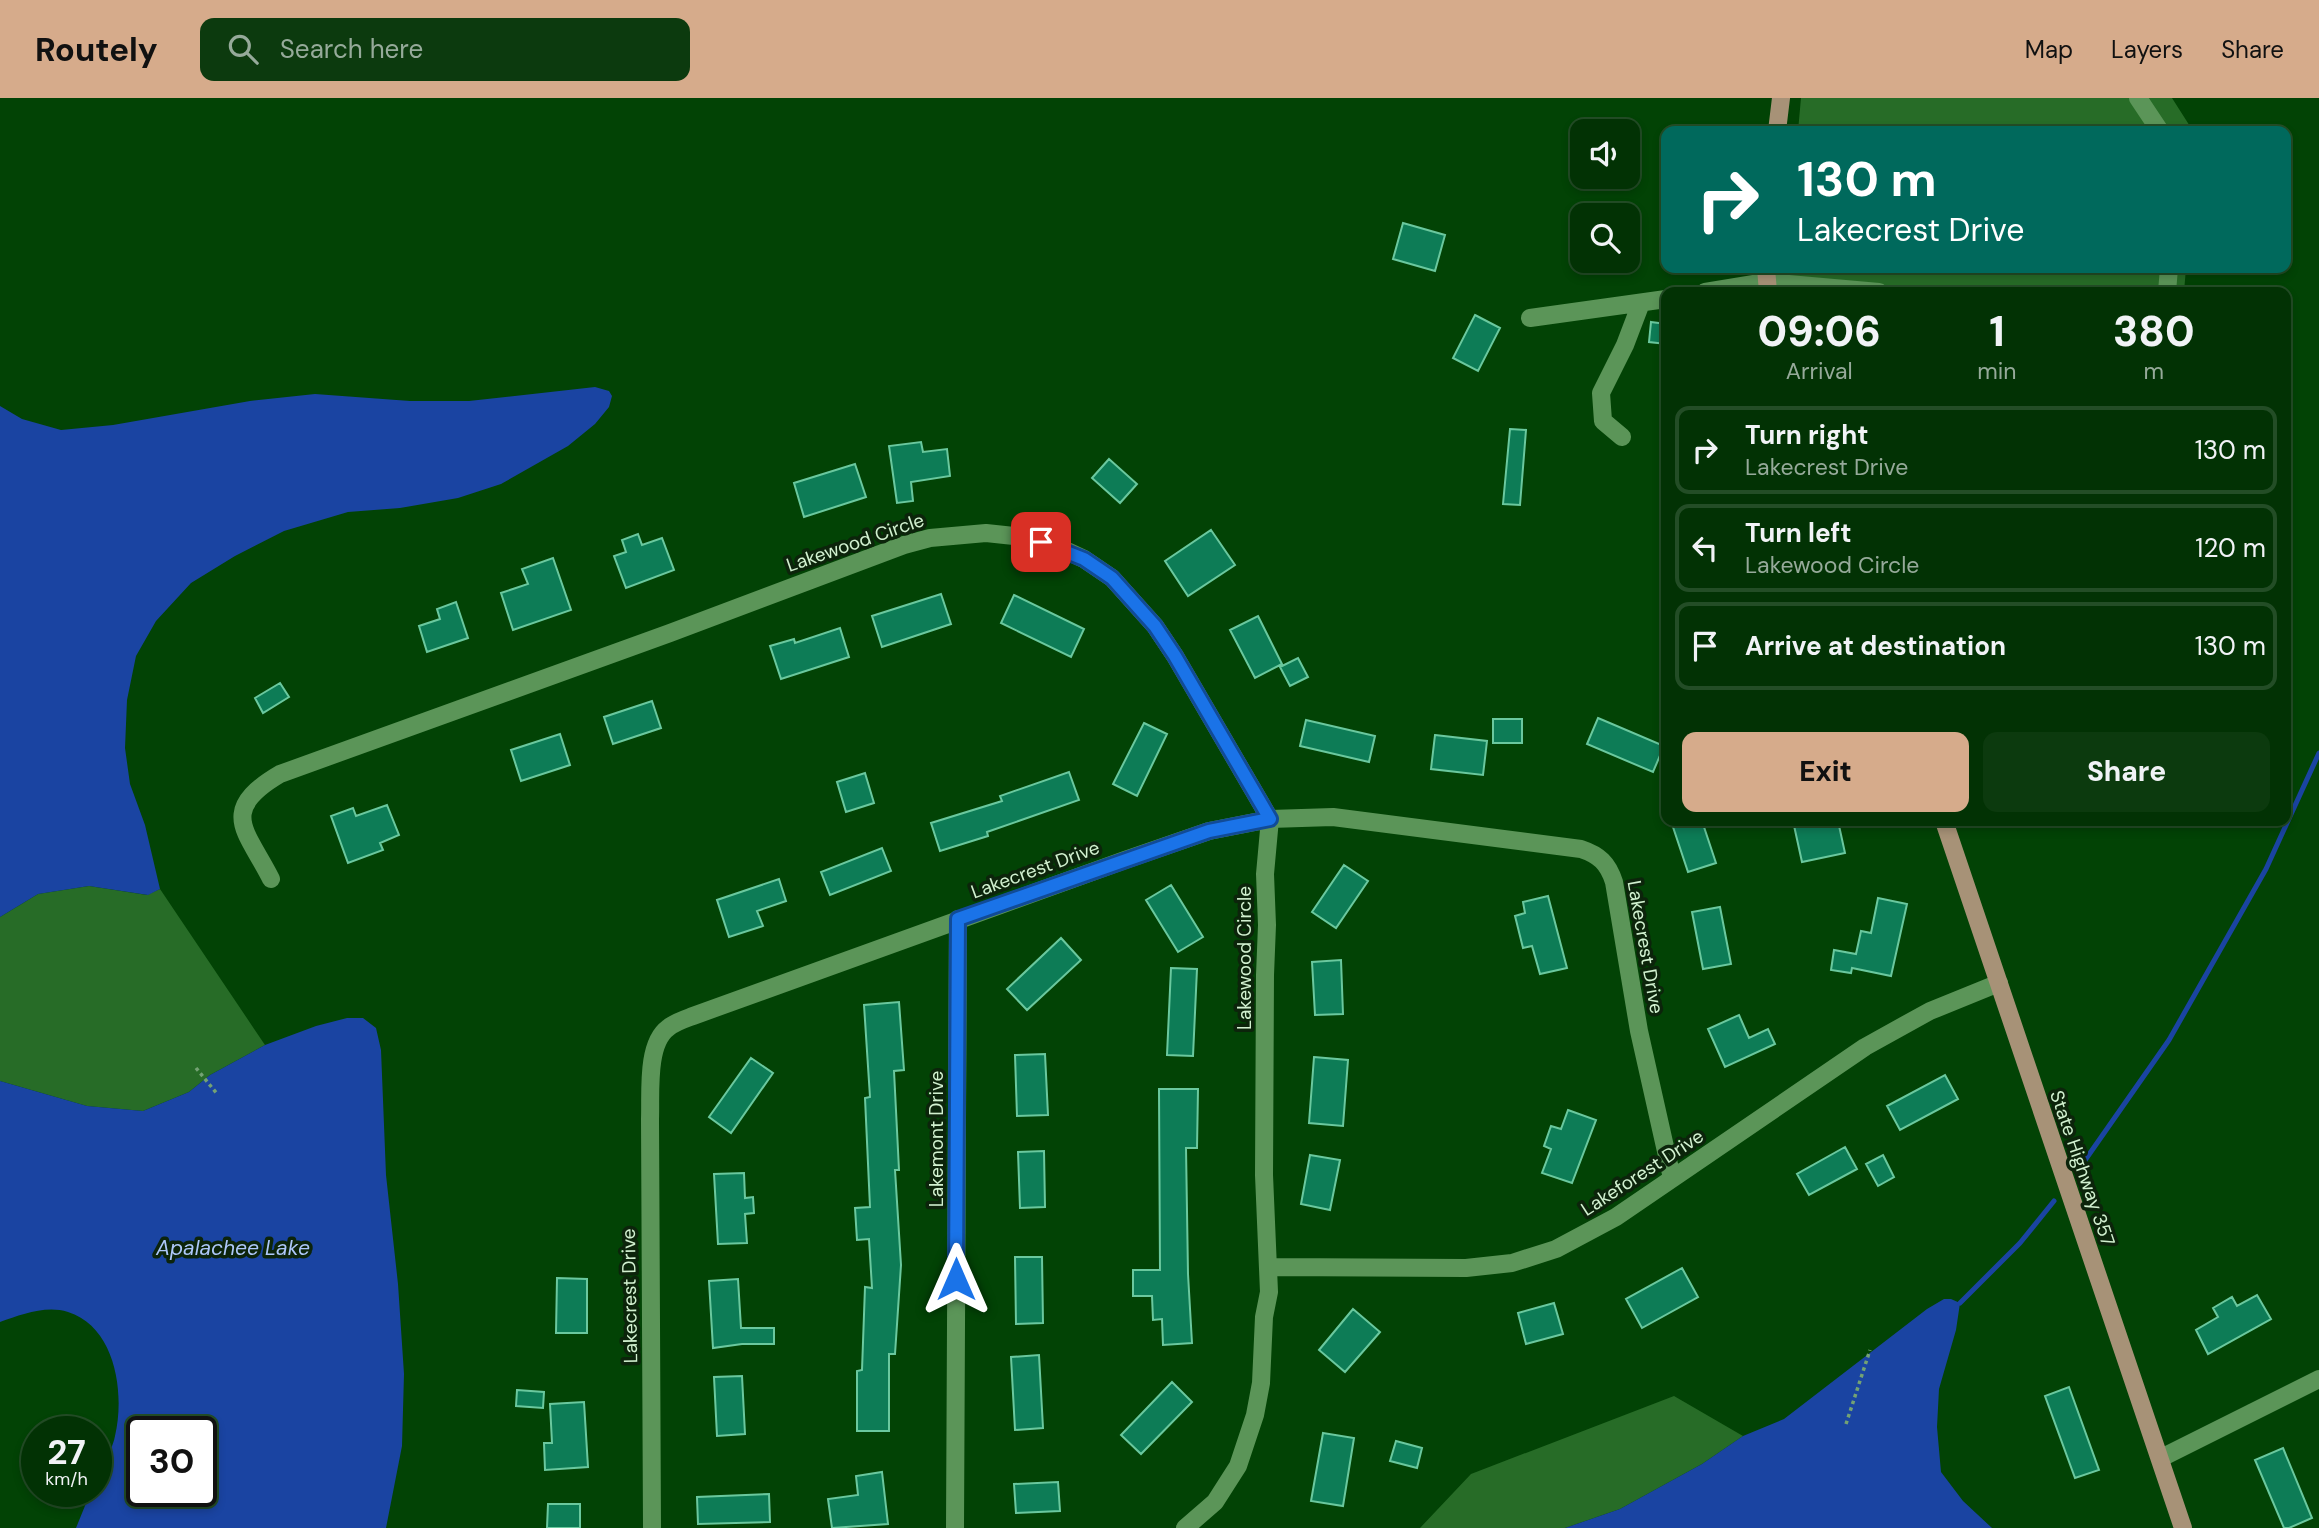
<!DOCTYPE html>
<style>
:root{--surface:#023204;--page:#0c3a0e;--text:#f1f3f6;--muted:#96aa9a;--line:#234d26;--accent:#d6ab8b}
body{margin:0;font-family:"DM Sans",sans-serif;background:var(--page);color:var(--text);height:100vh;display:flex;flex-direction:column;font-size:26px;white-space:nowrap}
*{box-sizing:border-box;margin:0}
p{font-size:23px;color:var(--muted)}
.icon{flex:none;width:38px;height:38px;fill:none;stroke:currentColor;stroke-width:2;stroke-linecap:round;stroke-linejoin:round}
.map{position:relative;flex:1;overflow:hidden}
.drawer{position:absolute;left:1661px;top:189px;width:630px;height:539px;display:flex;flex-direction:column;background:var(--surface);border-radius:14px;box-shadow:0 4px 10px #0003,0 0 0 2px var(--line)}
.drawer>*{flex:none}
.guide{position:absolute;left:1661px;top:28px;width:630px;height:147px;border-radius:14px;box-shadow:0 4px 10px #0003,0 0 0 2px var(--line);background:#00695c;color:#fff;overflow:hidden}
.fabs{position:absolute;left:1570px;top:21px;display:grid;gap:14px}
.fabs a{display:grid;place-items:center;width:70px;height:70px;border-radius:14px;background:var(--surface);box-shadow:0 4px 10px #0003,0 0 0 2px var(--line);font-size:35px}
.speed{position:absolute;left:21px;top:1318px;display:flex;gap:14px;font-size:35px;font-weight:700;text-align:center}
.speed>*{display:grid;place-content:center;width:91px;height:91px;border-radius:50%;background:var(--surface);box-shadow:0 4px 10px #0003,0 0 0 2px var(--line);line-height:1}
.speed small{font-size:18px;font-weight:400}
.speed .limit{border:4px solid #111;border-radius:10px;background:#fff;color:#111}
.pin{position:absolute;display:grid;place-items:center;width:60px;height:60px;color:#fff;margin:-30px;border-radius:14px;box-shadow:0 4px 10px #0006}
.me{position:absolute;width:77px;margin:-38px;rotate:0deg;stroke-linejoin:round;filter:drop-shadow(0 0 5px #0008)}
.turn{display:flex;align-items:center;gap:24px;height:147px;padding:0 21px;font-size:32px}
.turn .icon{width:91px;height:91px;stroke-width:2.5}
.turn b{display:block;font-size:49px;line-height:60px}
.eta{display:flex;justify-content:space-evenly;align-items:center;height:119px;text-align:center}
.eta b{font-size:42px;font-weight:800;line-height:49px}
.primary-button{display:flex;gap:14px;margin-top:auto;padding:14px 21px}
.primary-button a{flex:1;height:80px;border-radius:14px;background:var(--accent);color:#111;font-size:28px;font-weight:800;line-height:80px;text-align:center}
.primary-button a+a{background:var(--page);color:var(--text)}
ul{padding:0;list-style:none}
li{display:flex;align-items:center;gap:21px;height:88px;margin:0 14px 10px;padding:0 7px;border:4px solid var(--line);border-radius:14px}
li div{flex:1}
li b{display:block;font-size:26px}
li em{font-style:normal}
header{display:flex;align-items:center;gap:42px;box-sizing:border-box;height:98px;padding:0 35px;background:var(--accent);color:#111}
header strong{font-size:33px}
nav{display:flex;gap:38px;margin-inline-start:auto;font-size:24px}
.search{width:490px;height:63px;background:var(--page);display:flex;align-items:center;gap:18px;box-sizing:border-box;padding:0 24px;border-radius:14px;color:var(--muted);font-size:26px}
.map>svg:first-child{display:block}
.green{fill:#276c27}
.water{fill:#1a44a2;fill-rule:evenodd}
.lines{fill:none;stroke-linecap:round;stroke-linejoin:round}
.stream{stroke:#1a44a2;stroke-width:5}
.building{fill:#0d7c56;stroke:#6ac89e;stroke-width:2}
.path{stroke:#74a274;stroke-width:3.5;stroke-dasharray:3.5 3.5;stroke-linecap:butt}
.minor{stroke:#5b9558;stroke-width:18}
.major{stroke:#a79277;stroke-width:18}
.route-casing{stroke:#114b97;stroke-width:18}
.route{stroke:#1a73e8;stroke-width:12}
.labels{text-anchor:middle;stroke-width:7;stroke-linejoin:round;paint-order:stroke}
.street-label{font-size:19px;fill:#d2f1d0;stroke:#0c240b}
.water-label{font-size:21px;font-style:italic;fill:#aec8fa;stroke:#0c240b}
</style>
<header>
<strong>Routely</strong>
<div class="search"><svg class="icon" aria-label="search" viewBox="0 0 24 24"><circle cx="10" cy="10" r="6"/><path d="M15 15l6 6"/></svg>Search here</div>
<nav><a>Map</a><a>Layers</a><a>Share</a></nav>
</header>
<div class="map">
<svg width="2319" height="1430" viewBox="0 0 2319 1430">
<rect width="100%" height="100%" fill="#024305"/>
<!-- green -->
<path class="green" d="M1801,0h371l21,33h-395z
M1784,170h402l-2,24h-402z
M89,788l58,9 13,-6 105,156 -55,30 -21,17 -46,19 -56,-5 -87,-25v-164l38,-23z
M1674,1298l69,40 -41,28 -82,45 -55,19h-145l51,-54z"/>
<!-- water -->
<path class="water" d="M595,289l14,4 3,5 -3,11 -14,17 -27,22 -67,38 -43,14 -58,10 -52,4 -64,19 -49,25 -44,27 -35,38 -20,35 -9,44 -2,48 5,36 15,41 15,64 -12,6 -59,-9 -51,8 -38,23v-511l22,13 39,11 52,-5 137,-24 65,-7 95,7h59z
M347,920h16l13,10 5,22 5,125 12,109 6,90 -2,72 -16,82h-310l15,-37h5c0,-26 15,-34 19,-55 10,-42 1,-109 -47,-124 -23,-7 -47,3 -68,10v-241l87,25 56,5 46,-19 21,-17 55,-30 51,-19zM142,1334h59v59h-59z
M1944,1201h7l9,4 -4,27 -17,59 -2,38 4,45 22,29 29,27h-427l55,-19 82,-45 41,-28 41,-17 143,-110z"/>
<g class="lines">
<!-- stream -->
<path class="stream" d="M2081,1068l88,-126 97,-171 53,-116
M1960,1205l60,-60 34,-42"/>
</g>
<!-- building -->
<path class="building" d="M1403,125l42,12 -10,36 -42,-12z
M1475,217l25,13 -22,43 -25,-13z
M1651,224l15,2v20l-17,-2z
M1510,331l16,1 -6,75 -17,-1z
M921,344l2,10 24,-3 3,27 -39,6 2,19 -16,2 -8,-57z
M1109,361l28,25 -17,19 -28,-25z
M855,366l11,33 -62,20 -10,-34z
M1211,432l24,35 -47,31 -23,-35z
M638,436l4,11 20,-7 12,32 -48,18 -12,-32 12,-4 -4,-12z
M553,460l18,52 -58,20 -12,-37 27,-9 -6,-15z
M941,496l10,30 -69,23 -10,-31z
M1014,497l70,34 -13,28 -70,-34z
M456,504l12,36 -41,14 -8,-26 21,-7 -3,-10z
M1258,518l24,48 -27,14 -25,-48z
M840,530l9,29 -68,22 -11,-33 24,-7 1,4z
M1298,560l10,19 -18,9 -10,-19z
M280,585l9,14 -26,16 -8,-15z
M652,603l9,27 -48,16 -9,-27z
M1598,620l66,28 -11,26 -66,-28z
M1493,621h29v24h-29z
M1306,622l69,16 -6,26 -69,-16z
M1144,625l23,11 -30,62 -24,-12z
M560,636l10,31 -49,16 -10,-31z
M1435,637l52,6 -4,34 -52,-6z
M1069,674l10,28 -92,32 1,4 -48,15 -9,-28 71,-22 -2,-5z
M865,675l9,30 -28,9 -9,-30z
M387,707l12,30 -19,8 3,7 -35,13 -17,-47 22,-8 3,8z
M1671,723h31l14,42 -28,9z
M1793,723h45l7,32 -43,9z
M882,750l9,23 -61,24 -9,-23z
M1344,767l24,16 -32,47 -24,-16z
M779,781l7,22 -29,10 6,15 -34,11 -12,-37z
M1171,787l32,52 -25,15 -32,-52z
M1548,798l19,72 -27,6 -8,-28 -9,2 -8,-32 10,-3 -2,-11z
M1878,800l29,6 -16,72 -39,-8 -1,5 -20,-3 3,-20 22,4 5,-23 10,2z
M1720,809l11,57 -28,5 -11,-57z
M1061,840l20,22 -54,50 -20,-21z
M1341,862l2,54 -28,1 -3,-53z
M1171,870l26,1 -4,87 -26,-1z
M899,904l5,68 -10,1 5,99h-4l6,95 -6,89h-6v77h-32v-60l5,-1 3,-83 7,1 -3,-49 -12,1 -2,-32 15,-1 -5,-109 5,-1 -6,-92z
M1739,917l10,23 19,-9 7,15 -50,23 -17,-38z
M1045,956l3,61 -31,1 -2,-61z
M1314,959l34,3 -5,66 -34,-3z
M751,960l22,15 -42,60 -22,-16z
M1945,977l13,24 -58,31 -13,-24z
M1159,991h39l-1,59h-11l2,126 4,69 -29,2 -1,-26 -9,1 -1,-24h-19v-26h27z
M1568,1012l28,10 -24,63 -30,-10 9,-24 -7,-3 7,-20 10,3z
M1845,1049l12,22 -48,26 -12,-21z
M1044,1053l1,56 -25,1 -2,-56z
M1310,1057l30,5 -10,50 -29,-6z
M1883,1057l11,22 -16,9 -12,-22z
M744,1075l1,25 8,-1 1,16 -9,1 2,29 -29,1 -4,-70z
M1015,1159h27l1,66 -27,1z
M1682,1170l16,29 -56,31 -16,-29z
M557,1180l30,1v54h-31z
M738,1181l3,49h33v16h-32l-29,4 -4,-67z
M2257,1197l14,24 -63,35 -12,-24 22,-13 -5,-9 19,-11 5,9z
M1554,1205l9,31 -37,10 -8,-31z
M1353,1211l27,23 -35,40 -26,-22z
M1039,1257l4,73 -28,2 -4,-73z
M742,1278l3,58 -28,2 -3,-59z
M1172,1284l20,20 -51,52 -20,-19z
M2069,1289l30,83 -24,8 -30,-82z
M517,1292l27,2 -1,16 -27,-2z
M584,1304l4,65 -43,3 -1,-27h8l-2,-39z
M1323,1335l31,5 -11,68 -32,-5z
M1396,1343l26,7 -5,20 -27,-7z
M2283,1350l29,70 -23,10h-5l-29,-68z
M882,1374l6,52 -56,4 -4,-29 30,-4 -2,-19z
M1058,1384l2,29 -44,2 -2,-29z
M769,1396l1,28 -72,2 -1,-27z
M548,1406h32v24h-33z"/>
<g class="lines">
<!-- path -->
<path class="path" d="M196,970l22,27
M1846,1326l24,-74"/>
<!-- minor -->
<path class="minor" d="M2138,0l22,33
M1705,194l61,-10 113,10
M2167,194l2,-24
M1530,220l136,-19
M1622,339l-19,-16 -2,-28 24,-48 16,-42
M271,781c-24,-48 -54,-68 9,-105l390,-141 234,-88 26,-7 56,-5 28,3 53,15 17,8 28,19 43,48 20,30 95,163 -5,55 2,51 -2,50 -1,200 5,117 -5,25 -3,66 -6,32 -17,51 -23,36 -30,26
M1269,1169l197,1 46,-5 44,-14 60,-32 249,-170 65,-36 69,-28
M2161,1360l158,-79
M652,1430l-2,-409c1,-25 -4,-75 18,-91 7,-6 17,-9 25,-12l432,-156 84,-29 61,-12 63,-2 248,32c18,6 27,14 33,33l25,149 33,147
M955,1430l3,-609"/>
<!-- major -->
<path class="major" d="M1777,33l4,-33
M1766,170l2,24
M1944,723l239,707"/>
</g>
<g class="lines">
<!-- route casing -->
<g class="route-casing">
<path id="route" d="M956,1181l2,-360 251,-88 61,-12 -95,-163 -20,-30 -43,-48 -28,-19 -43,-17"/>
</g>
<!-- route -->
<use href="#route" class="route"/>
</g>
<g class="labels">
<!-- street labels -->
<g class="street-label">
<text transform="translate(855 444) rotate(-19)" y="7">Lakewood Circle</text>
<text transform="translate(1035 771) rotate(-20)" y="7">Lakecrest Drive</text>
<text transform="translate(1646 849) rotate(80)" y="7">Lakecrest Drive</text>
<text transform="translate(1244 860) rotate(-90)" y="7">Lakewood Circle</text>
<text transform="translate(936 1041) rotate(-90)" y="7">Lakemont Drive</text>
<text transform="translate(2083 1070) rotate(71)" y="7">State Highway 357</text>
<text transform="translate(1642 1074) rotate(-33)" y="7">Lakeforest Drive</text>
<text transform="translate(629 1198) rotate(-91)" y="7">Lakecrest Drive</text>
</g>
<!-- water labels -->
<g class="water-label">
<text x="233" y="1157">Apalachee Lake</text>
</g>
</g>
</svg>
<div class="fabs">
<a><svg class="icon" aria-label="sound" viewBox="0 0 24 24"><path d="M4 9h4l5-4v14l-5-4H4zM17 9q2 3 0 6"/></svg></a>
<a><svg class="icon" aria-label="search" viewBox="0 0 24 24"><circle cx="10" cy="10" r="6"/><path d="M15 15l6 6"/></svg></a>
</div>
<div class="speed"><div>27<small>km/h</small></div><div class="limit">30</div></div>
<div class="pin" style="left:1041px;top:444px;background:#d93025"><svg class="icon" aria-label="arrive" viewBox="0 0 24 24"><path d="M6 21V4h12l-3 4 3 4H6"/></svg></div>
<svg class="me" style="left:956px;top:1181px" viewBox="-20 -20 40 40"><path d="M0-17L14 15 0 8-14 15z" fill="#1a73e8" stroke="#fff" stroke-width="4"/></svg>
<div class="guide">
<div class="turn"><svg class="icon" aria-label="right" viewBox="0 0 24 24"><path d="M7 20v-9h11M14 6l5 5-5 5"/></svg><div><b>130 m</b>Lakecrest Drive</div></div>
</div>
<section class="drawer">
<div class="eta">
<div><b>09:06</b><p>Arrival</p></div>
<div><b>1</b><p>min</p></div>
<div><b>380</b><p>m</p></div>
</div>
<ul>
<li><svg class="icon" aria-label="right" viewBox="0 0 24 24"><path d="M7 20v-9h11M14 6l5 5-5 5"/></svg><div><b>Turn right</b><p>Lakecrest Drive</p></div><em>130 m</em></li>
<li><svg class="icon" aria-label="left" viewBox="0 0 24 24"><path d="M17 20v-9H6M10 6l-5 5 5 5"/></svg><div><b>Turn left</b><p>Lakewood Circle</p></div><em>120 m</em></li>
<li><svg class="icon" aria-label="arrive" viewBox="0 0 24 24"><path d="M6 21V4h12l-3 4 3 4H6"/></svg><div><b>Arrive at destination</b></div><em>130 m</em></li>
</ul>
<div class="primary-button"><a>Exit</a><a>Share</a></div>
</section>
</div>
